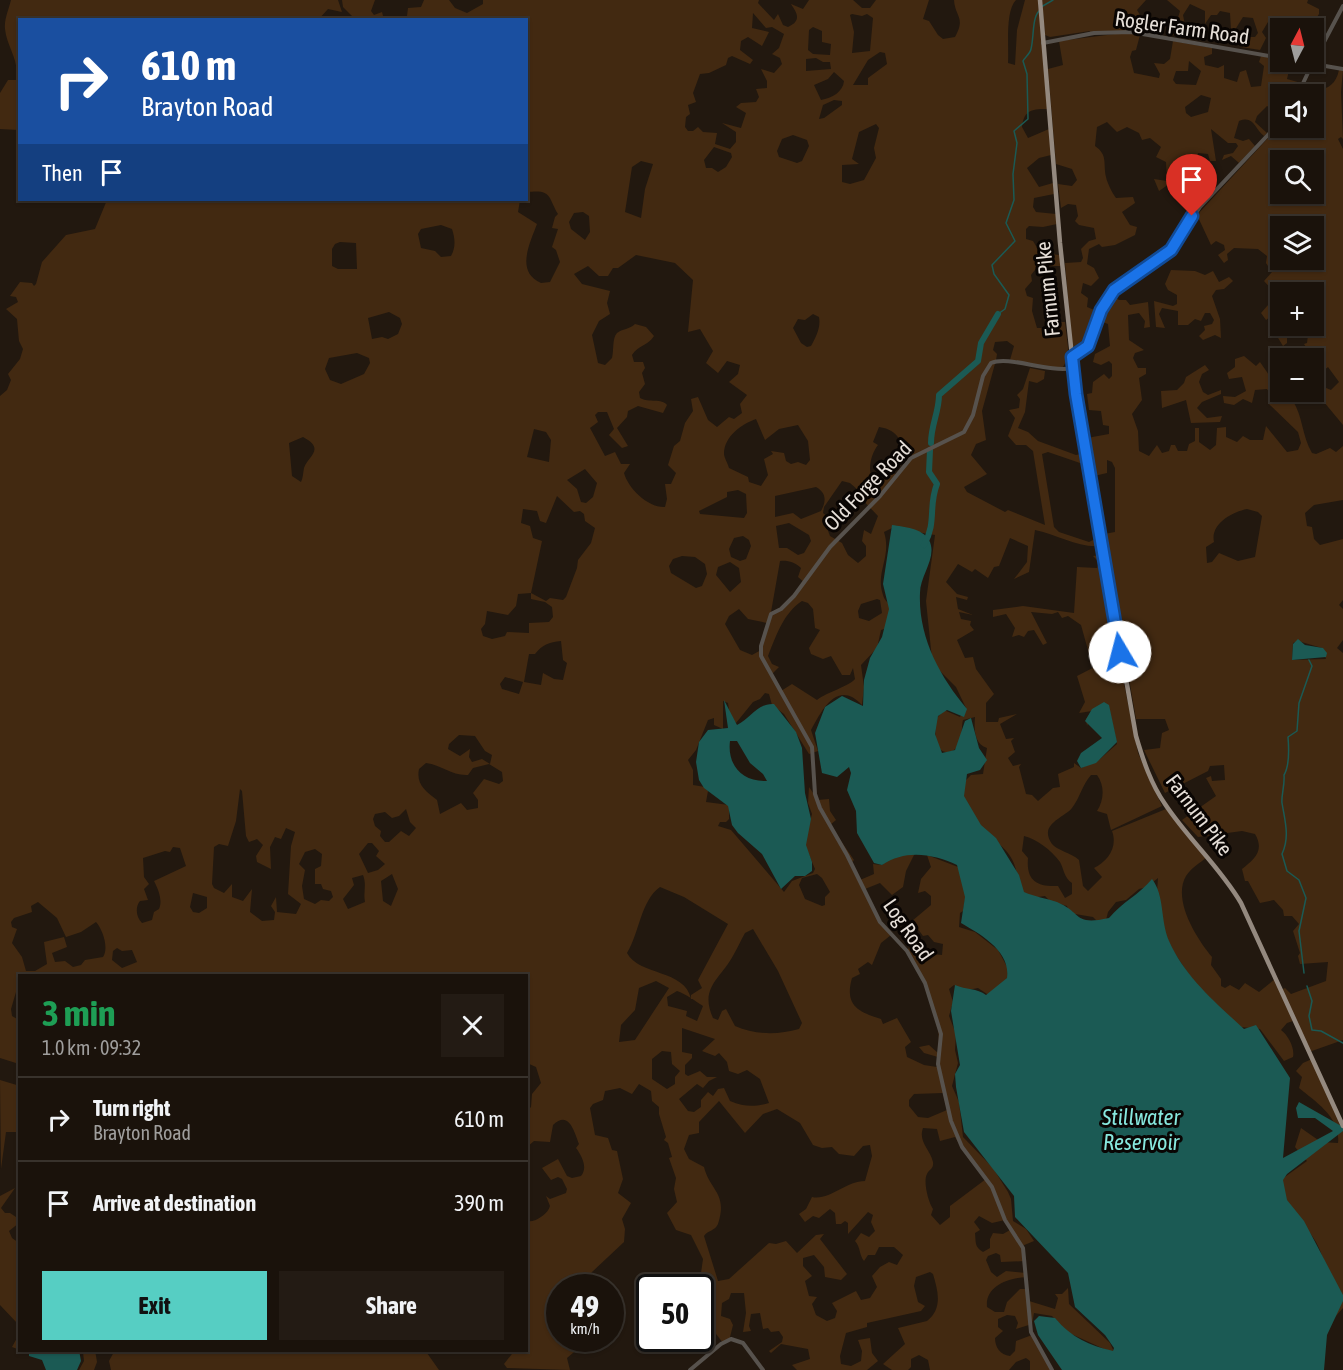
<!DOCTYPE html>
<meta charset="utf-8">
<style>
:root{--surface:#1a120b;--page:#231b14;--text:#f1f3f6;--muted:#9f9e9d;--line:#38322c;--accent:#56cec3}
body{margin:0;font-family:"Asap Condensed",sans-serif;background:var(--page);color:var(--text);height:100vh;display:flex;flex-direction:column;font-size:22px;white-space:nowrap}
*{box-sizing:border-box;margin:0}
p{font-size:20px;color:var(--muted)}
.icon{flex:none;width:33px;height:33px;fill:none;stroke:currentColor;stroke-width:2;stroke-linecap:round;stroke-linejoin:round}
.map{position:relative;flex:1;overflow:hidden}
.sheet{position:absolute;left:18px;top:974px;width:510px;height:378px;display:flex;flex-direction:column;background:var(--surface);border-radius:0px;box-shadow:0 2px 4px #0004,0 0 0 2px var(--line)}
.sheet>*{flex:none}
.top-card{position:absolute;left:18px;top:18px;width:510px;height:183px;border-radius:0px;box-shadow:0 2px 4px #0004,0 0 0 2px var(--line);background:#1a4fa0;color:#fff;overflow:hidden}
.needle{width:39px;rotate:7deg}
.controls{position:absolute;left:1270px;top:18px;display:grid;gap:12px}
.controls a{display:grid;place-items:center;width:54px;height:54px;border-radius:0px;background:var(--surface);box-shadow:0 2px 4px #0004,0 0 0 2px var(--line);font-size:30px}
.speed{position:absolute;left:546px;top:1274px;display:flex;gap:12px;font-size:30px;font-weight:700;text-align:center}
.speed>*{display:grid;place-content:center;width:78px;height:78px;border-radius:50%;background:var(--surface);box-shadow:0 2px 4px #0004,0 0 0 2px var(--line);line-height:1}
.speed small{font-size:15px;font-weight:400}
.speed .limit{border:3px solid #111;border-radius:9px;background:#fff;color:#111}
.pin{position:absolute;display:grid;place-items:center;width:51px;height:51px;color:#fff;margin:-62px -26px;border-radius:50% 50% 50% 0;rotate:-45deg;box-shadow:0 0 6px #0007}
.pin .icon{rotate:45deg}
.me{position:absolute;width:66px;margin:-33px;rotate:352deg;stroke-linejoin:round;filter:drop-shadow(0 0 4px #0008)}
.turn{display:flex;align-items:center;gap:21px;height:126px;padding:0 24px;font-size:27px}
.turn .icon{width:78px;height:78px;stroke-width:2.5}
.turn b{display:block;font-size:42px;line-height:51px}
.then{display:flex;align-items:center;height:57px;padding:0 24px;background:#0003;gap:12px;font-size:22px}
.round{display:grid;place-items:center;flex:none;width:63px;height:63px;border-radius:0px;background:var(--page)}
.overview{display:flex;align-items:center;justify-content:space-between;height:102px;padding:0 24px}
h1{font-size:36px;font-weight:700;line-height:45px;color:#1e9e55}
.button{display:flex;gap:12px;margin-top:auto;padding:12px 24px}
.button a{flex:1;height:69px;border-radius:0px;background:var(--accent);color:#111;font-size:24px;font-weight:700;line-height:69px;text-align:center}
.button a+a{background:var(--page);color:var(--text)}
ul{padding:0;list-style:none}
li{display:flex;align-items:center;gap:18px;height:84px;padding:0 24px;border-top:2px solid var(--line)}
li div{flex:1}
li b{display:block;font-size:22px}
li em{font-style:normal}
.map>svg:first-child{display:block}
.green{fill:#422911;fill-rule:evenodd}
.water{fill:#1b5a54;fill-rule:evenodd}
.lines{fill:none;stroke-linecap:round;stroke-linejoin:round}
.stream{stroke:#1b5a54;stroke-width:1.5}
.river{stroke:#1b5a54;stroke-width:6}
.minor{stroke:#57524d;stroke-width:4}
.major{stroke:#94897f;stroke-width:4.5}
.route-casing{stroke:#114b97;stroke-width:15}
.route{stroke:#1a73e8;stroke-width:10}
.labels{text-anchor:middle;stroke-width:6;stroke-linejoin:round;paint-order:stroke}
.street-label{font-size:21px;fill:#e6dfd8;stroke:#090503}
.water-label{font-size:22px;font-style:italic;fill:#87e8de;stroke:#090503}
</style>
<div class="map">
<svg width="1343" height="1370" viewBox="0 0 1343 1370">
<rect width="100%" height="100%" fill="#22180f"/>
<!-- green -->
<path class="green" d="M11,0h327l4,12 -14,-3 -10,11h-298l-1,110 -19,-1v-36l8,-13h8c4,-20 -9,-32 -11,-51 -1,-10 4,-20 6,-29z
M342,0h33l-4,11 3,4 8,-3 1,4 7,3h-35l-12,-12z
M424,0h25l6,8 12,5 16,-9v-4h276l-1,3 16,17 4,-6 5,11 5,2c15,-7 8,-15 3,-23l12,5 6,-9h44l9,8h8l6,-8h53l-6,19 6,2 9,14 5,4 12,-2c11,-20 0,-20 -1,-37h62c-11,11 -7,46 -8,63l7,2 2,-35 8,-30h13l11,109c-16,0 -25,0 -27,18l6,11 21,-9 2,26 -12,3 -12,10 12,19 14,-4 1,11 -20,4 -1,9 3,5 20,2 1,10 -14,3 -14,-1 -3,3v10l7,2 3,5h6l7,8 11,1 1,11h-23l-7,9 1,6 -7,8 2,7 6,2 -1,13 5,17h17l5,-6h6l4,34 -6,11 -7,2 -46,-9 4,-14 -7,-5 -12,1 -2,8 4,4 -1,6 -14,51 4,29 -10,4 -5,11 16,19 -23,13 3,5 38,20 3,-2 37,15 -12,-74 -7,-6h-10l-8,-9 7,-18 -6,-8 10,-2 1,-9 -3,-4 6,-6 7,-21 15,3 -1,8 -7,4 -8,-2 -4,31 -7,16 10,4 10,9 38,14 9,-2 2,9 -7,1 -32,-11 -6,2 12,73 5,5 30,10 10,-5 2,9c-24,2 -42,-11 -66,-16l-6,42 -15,7 13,-17 1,-16 -18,-8 -11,28 -5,1 -6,11 -13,-9 -3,3 -14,-8 -12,18 11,12 11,3 -1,3 -11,-3 2,12 15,6 -14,-3 2,7 10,2 -1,4 4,5 -17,10 8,18 8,-1 3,12 18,25 -8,9v19h12l1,-4 18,-4 -17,10 6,15 8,-1 -3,3 4,11 -7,6 5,8 8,-2 -2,3 7,27 6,1 6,6 15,-13 7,-1 -2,-13 16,-7v-4l7,5 19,-9 17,-15 -8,-36 -19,10 -3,8 -1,-7 6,-8 -13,2 6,-11 -8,-26 37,-19 5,2 19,94 24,53 -51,24 -4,-16 -10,-3c7,-11 8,-25 0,-36h-6c-9,10 -11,23 -19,33 -8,10 -34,16 -20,36 4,6 20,9 27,16l4,26 5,5 14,-14 -8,-9c14,-7 24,-21 18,-37l54,-22 41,48c-7,6 -16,11 -21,19 -14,24 11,63 26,81l-1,8 10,14v7l4,2 5,-3 9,5 6,-7 14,9 16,-13 18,42 -6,2 -6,7c7,5 14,18 12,27l-9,4 -24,-32 -20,-2 -41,-37 -29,-44 -14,-40 2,-28 -11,9 -8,2 -13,11 -10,2 -8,10 -2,8 -8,2 -5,-5 -24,-4 -2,-7 -17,-5 -5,-5 -7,1 -2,3 -17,-9c-2,-45 -20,-42 -46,-70 -7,-8 -9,-25 -13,-35l11,-11 12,-1 4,-26c-13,-4 -13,-19 -12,-31l-12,3c-2,7 0,18 -4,24 -2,4 -6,8 -11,8 -16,0 -12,-22 -13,-32l9,-10 16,7 6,-9 -10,-21 -18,-18 -6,-10 -6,-58 9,-66 -43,-7 -8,4c8,25 -9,40 -1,63 1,5 6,8 8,12l-4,21 -6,2 -4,18 -16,17 3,22 -2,18c-25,-27 -41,7 -51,25l7,21 -9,3 -25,-40 -12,-9 -3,-11 -4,-1 -5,6 -7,3 -17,21 -6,-6 -2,-14 -5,-2v28l-9,-4v-7l-6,2 -12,30 -8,10 5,10v15l12,2 3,4 -2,11 23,3v14l-3,3h-6l-2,4 13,4 53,62 8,-11 21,-8 2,-4 -11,-26 8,-29 -4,-11 1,-16 9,13 11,-1 1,12 6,9 -6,5 24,35 -2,2 8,18 14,-6 -1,-10 9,1 7,-7 27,-7 -10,20 -3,16 -11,8 -12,-12 -15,6 15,32 11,14 -10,8 -9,22 -4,-3 -10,7 2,5 -8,4c-8,28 7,34 29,41l2,5 14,-6 14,24 -6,5 2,10 17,8 13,2 1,-10 -14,-4 -5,-6 10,-2 9,8c5,-37 -14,-71 -32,-102l7,-7 10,10 7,-4 2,4 10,1 1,-11 -9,-2 -6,-7 -5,1 -11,-15 19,-16v-9l-6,-5 -7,2 3,-14 10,-12 -4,-12 31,12 10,16 -5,28 -3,2 -1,14 16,5 23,18 13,24 -18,19 -6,1 -9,-6 -15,3 -9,-6 -5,4 4,13 -4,14 7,18 -1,16 3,13 -6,23 7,16 4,35 30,31 15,24 3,7 2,22 13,8 8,12 -12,5 3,15 -24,1 -1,-7 -4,-2 -8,3 -2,4 5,12 6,5 9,-6 20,2 1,4c-19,1 -42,9 -40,30l8,5h9l3,-10 13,-13h7l2,12 26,8 3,-11 -3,-4h7l6,-6 1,16 41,39 5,11 -48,-22 -15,-16 -18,-3 -2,11 -16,5 2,-6 -3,-7 -8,-1 -9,4v8l5,4 -8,7c0,9 5,17 15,18l5,-5 1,-10 16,-6 20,35h-22v-9l-4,-3 -10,4 -7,8h-79l-2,-10 -9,-5 -8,4v8l-3,3h-16l-9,-6 22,-20 -7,-16 29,-7c16,-13 11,-30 6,-47l-3,-2 -14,5 -2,9 4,16 7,4 -4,5 -54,12v4l-21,6 -6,23 1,8 10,2 10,-5 1,-10 -4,-11 12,-2 2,15 6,8 -11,9h-70l-5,-5 18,-6 -2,-10 -27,-5 -10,9 -2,-2 13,-9 1,-5 -4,-6 -8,1 -3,-4 -5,1 -3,-16 -9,1 -2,12 2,5 -8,1 3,-19 -2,-20h-13l-2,6 -7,4 -1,13 9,3 3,6 -4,16 -6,2 -13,-17 -9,1 -2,-40 4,-28 -12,-24 -15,-5 -9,-17 10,-11 -3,-13 2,-11 -7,-20 3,-1 -4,-14 -4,-3 2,-3 -7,-23v-7l-7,-6 -1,-10 -12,-7 -7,10 -12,-6 -15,3 -2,9 -10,4 -3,4 5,27 13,3 4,12 5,1 6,28 -5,14 13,10 -9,16 3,10 -1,13 -32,30 -11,15h-21v51h12l8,9 -13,11 3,12 -63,-2 -3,-4 11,-14h11l1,-129c8,2 21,-7 23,-15l-4,-10 4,3 16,-6 1,-4 -5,-10 -4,-2 -7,3 -9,-12 16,-9 9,17 5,2 9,-2c7,-8 1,-20 -5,-28l3,-4c-5,-13 -10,-34 -26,-19l-3,17 -16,-1 -7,6v-36l4,-4 1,-13 9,-11 -5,-16 -9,-4 -1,-88h-506l-1,15 -3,2 -5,17 1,7 7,4v44l-19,-6v-662l7,-6 4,-10 -3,-6 12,-15 3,-10 -4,-8 -2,-22 -11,-10 12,-7 -2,-5 -6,-1 10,-14 12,1 2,3 2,-2 6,-22 24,-27 29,-6 12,-29h413l-2,12 19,12c-7,19 -22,48 4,59l9,-1 10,-20 -4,-12 -4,-3 6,-18 -6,-1 3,-11 3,-3c-10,-17 -6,-25 -31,-22l-1,-172 -114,-1 -5,-3 1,-8 13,-1zM753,13l13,15 6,-1 12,7 -5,14 -7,6 8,4 2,6 -8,9 -13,-4 6,12v7l-11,1 3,8 -3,5 -15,1 -5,4 10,6 -5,15 -19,-5 14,9v10l-6,7 -15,-5 2,-11 -14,-1 -5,-5 -5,4h-5l-3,-4 1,-10 4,-3 -2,-9 8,-3 -3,-9 7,-19 9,-1 17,-8 2,-7 4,-2 18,8 3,-4 -13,-10 1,-9 7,-4 14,9 7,-14 -17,-4zM852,14l10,2 5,-2 6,4 -3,33 -18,2 2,-21 -4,-17zM813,27l9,4v11l9,2 -1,11 -17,-1 -5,-4 1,-20zM880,52l5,1 2,11 -19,14v7h-15l15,-25zM816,58l7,4h7l1,7 -25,2v-12zM834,72l10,9c-1,11 -12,17 -23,19l-7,-15 14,-6zM834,100l8,1v4l-18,13 -5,1 4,-14zM876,124l3,4 -5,20 2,10 -12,22 -14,4 -8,-2v-17l17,-1 -7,-5 7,-27zM793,135l14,5 2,6 -7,15 -5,2 -18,-6 -2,-6 5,-12zM714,147l17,6 1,4 -6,10 -8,5 -6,-4h-6l-2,-8zM641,161l12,3 -8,25 -4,29 -16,-6 7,-45zM583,212l6,4 1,16 -5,8 -14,-11 -2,-7 5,-9zM441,225l11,4c3,9 4,18 -1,27l-10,1 -6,-6 -14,-3 -3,-14 3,-5zM340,242l16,1 1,26h-19l-6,-3v-17l3,-5zM636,255l39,8 18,17 -5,52 12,-3 13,22 -7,12 12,10 9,-12 13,4 -2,9 -9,8 18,13 -7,9 2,9 -8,6 -5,-2 -12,10 -9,-7 -10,-23 -7,2 2,12 -8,12 -5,18 -6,5 -6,19 8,8 -5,11h-6l2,15 -2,8c-17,1 -37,-19 -41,-34l6,-9h-9l-6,-12 -10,4 -15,-28 8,-6 -3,-7 3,-3h9l7,17 -5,6 13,13 6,-2 -11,-18 10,-11 1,-6 10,-5 25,7 4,-8c-5,-7 -18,-2 -27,-7l-1,-6 6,-8 -3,-11 3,-5 -2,-6h-9l-2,-7c6,-10 16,-9 22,-19l-8,-9 -11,-3c-5,5 -13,5 -18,9 -5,5 -3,18 -5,25l-7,7 -7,-2 -6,-28 7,-14 11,-7 -3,-11 3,-12 -28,-7 -8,-10 14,-8 11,10h9l5,-8h5zM389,312l11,6 2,6 -4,10 -10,5 -6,-2 -10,2 -4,-21zM813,314l6,3c2,10 -3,20 -8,29l-4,1 -6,-4 -8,-15 5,-9 7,1zM357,353l12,5 1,5 -6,11 -23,10 -11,-4 -5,-11 4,-11zM756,419l9,21 14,-11 19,-4 10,16 2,19 -4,5 -8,-3 -7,2 -5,-3 -2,-8 -13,-2 2,3 -9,5 4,16 -7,11 -12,-4 -1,-5 -19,-9c-1,-4 -5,-11 -5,-14 0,-18 18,-30 32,-35zM879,427c21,3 21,16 32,32l-14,17 -8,-7 -13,15c-10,-9 -6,-29 2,-39l-5,-3zM534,429l12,3 5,8 -2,22 -22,-5zM303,437c23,12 5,19 1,31 -1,5 -1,10 -3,14l-9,-6 -3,-33zM585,469l12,14 -4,14 -7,6 -5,-1 -4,-13 -10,-9zM842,481l8,2 8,7 -2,3 22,23 -7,18 -7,-4 -2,11 4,5v10l-8,7 -10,-8 -6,-12 -12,-7 -3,-8 3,-9 -7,-6 1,-6zM816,487c11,6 10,15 5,24l-20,8 -8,-6 -18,4v-21zM738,490l8,4 1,19 -3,5 -44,-4 -1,-3 28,-14v-5zM557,496l17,16 6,-1 4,3 1,7 10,7 -4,15 -13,17 -1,8 -11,29 -3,3 -13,-2 -4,3 -15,-8 11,-52 -9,-3 -3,-12 -9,-3 2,-14 14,2 3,10 6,2zM789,523l20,12 2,6 -7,12 -6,2 -11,-7h-8l-3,-22zM743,536l6,4 2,6 -5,13 -6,2 -9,-4 -2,-8 5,-11zM682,556l13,1 10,7 2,10 -5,12 -6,2 -25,-15 -2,-7 4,-7zM780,561c7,-1 15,1 21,7l-3,9 7,6 -23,25 -11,4zM730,562l9,6 2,14 -11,10 -14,-17 2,-8zM531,593v6l14,3 7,5 1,10 -4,5 -20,1v10l-22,-1 -2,4 -13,3 -9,-3 -2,-7 4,-5 2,-13 21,4 8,-9 2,-12zM877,599l3,1 2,13 -13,8 -10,-3 -1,-7 3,-7zM802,601l6,2 5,6 2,19 5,2 -11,18 2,6 12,5 8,-3 11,19h8l3,-7 2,11c-5,7 -28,13 -38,21l-25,-16 -11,7 -10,-16 8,-8 -7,-3 -4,-8c9,-23 16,-43 34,-55zM739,609l9,10 19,4 -6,27 -9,5 -12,-5 -15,-26 4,-8zM561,641l2,19 4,3 -4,17 -9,-1 -11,-6 -2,12 -17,-3 5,-28h6c7,-9 14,-12 26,-13zM505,677l18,5 -4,12 -17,-5 -2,-5zM459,735l16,1 10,15 7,4 -2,9 -8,-5 -10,3 -3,-5 1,-8 -10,7 -12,-7 1,-5zM426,763c16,2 26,13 42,12l5,-7 16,-4 13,8 1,9 -4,3 -15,-5 -11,14 5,7v8l-11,2 -6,-7 -21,11 -3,-14c-12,-9 -21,-16 -18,-31zM240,789l2,2 4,45 3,6 8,-3 6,6 -7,11 1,6 14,7 -1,-22 5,-10 6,2 5,-11 9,4 -4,14 -3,48 13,10 -5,10 -19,-2 -1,-15 -5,9 4,6 -1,8 -12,1 -12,-9 2,-23 -9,12 -11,-4v-13l-8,9 -10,-5 -2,-4 2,-37 5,-3 9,2 8,-25zM406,809l4,13 6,6 -7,8 -8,-5 -12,11h-4l-5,-6 1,-5 -6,-5 -2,-7 2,-5 10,-2 7,6 7,-2zM1024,836c13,3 27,14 36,26 4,7 4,16 12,21v11l-7,4 -7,-12c-21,1 -32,-5 -30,-28l-6,-7zM368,843h4l7,8 -3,5 9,8 -7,6 -10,3 -9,-19zM173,847l7,1 6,18 -32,15c4,8 9,19 5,28l-5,3 -2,8 -10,3c-6,-6 -7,-16 -2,-22l8,-1 -4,-11 5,-5 -5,-7 -1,-19 22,-7 5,1zM315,849l7,5 -1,12 -6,3v15h6l2,5 8,2 2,6 -4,4 -8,-1 -6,4 -11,-5 -2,-13 3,-16 -6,-6 6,-12zM392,874l6,15 -7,17 -8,-5 -2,-20zM817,874l5,4 8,14 -5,5v8l-3,1 -17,-7 -6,-14 3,-7zM363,875c4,10 0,17 2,27l-17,7 -5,-10 11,-14 -2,-7zM660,887l24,10 44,27 -30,56 4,8 -11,7v4c-6,-30 -52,-23 -64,-46 12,-19 14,-53 33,-66zM193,893l14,4v11l-8,5 -6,-1 -3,-5zM38,902l19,16 9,19 15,-5 15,-10c7,8 13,26 7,35l-18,3 -4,5 -8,2 -8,-6 -10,1 -3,-9 15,-6 -3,-10 -20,5 3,22 -12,7h-9l-4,-14 -10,-14 5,-14 -5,-2 -1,-5 3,-4 18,-6 -1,-6zM753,929l25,42 24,52 -3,6c-21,6 -44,6 -64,-3l-9,-17 -4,2 -4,9 -5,-2c-14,-31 8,-39 21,-64 4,-7 7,-14 11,-21zM117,948l5,3 10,-1 5,12 -15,6 -10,-8 1,-9zM656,981l13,7 -34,52 -16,2 2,-17 14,-15 4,-22zM677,991c9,3 18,10 26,15l-6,15 -11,-5 1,-5 -19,-5 -1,-9zM682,1028l33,11 -13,12 13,5 4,-3 8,9 2,9 9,3 9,-4 13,9 9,24c-15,4 -24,4 -39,-2l-6,-13 -6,1 -5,7 -5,-4 -7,8v7l-7,5 -6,-1 -9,-12 18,-15 6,4 6,-7 8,-4h-10l-7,-6 -12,5 -3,-2v-9l7,-7v-4l-10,-2zM662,1051l9,1 1,12 8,7 -5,6v7l-8,5 -15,-10v-20zM943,1093l4,17 -19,8 -10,-1 -9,-11v-6l5,-6zM719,1101l26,32 18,-19 14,-5 23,14 13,22 9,3 10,-1 7,7 15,2 9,-10 7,-1 2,11 -7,25c-19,0 -36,20 -53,16l-6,12 -7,5 6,8 8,-6 6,2 11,-9 5,4 1,11h5l4,-3 3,2v11l20,-22 5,3 -2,7 4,9 -6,6 -8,-4 -6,8c6,7 4,14 9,20l4,-6h7l4,-8h15l9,8 -6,10 -8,-3 -9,5 -8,9 5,11 -7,11 -9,2 -5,-9 -24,12 5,8 -2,7 -8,3 -11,-6 -4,-11 5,-7 -8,-1 -4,-15 7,-5 -9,-10v-8l11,-3 10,12 1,10 16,3 6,-6 -27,-35 4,-5 -8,1 -19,18 -11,-12 -10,3 -7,-1 -40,36 -11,2 -14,-45c4,-6 11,-5 14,-12 10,-31 -8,-33 -14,-57l-15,-8 -5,-10 5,-14 10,-2v-11zM923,1128l14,1 3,12 15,-4 15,24 16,18 -36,27v11l-10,8 -9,-10 2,-6c-5,-7 -10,-28 -6,-35 2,-5 7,-5 6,-12 -3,-13 -15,-20 -10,-34zM979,1216l13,7 13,-3 5,10 -7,4 -10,-1 -3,6v9l-7,4c-9,-5 -7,-11 -8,-19l5,-3 -6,-8z
M1042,0h104l-9,10 5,8 -6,15h-46v-2l-40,6 -5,-2z
M1167,0h141l-1,3 12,6v5l-9,14 -12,-2 -3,2h-13l-5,-6h-9l-6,10 4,6 -6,12 -19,-3 5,-10h9l3,-4 -5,-15 -10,-1 -15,24 -4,-8 7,-3 -1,-17 -10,-2 -3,4h-6l-6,9v-13l-15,-7 -7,11 2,10 -3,12 -13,-3 2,-11 6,-2 3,-10z
M1123,33l17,2 -4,15 -4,1 -2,6 4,16 25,5 1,-4 -6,-11 10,1 6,-5 3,-18 39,7v6l-8,3 1,8 13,3 6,-3v13l13,4 3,-10 6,-2 5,17 10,-1 3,-20 -5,-4 2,-6 30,6 -4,17 14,4 -4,11c-11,0 -24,-1 -25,13l4,5 -9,-6 -10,10 -2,6 12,11 -3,3c-10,-8 -10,-21 -25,-15l-5,17 9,3 6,-2 6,7 -16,17 -8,-7 -9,4 2,-5 9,-2 5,-7 -2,-3h-8l-17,-14 5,32h-6l-2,-7 -10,-1 -1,10 5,2 -21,16 -6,-1 -16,11 -5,-12 13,2 -1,-19 -10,-5 5,-10 -11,-9 -8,2 -3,-7 -12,-6 -10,5 -10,-10 -10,5 -2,19c13,9 8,17 11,31 1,5 6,16 10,21l17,-1 2,6 -13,9 8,13 7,2 -2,8 -20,10 -13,2 -3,-3 -10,5 -2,15 7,4 5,10 -8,8 -8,-3 -2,10 7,5 -1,9 12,5 -10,23 -12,14 -5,-4 -7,-82 16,-1 2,-4 -2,-9 8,-8 7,-2 -2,-11 -15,-3 -4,-4 3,-5 -2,-11 -8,-1 -7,4 -3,-24 14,2 5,-6 -5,-11 -16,-5 -8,-95 15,-4 -4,-24zM1189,61l12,10 -5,14 -20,-1 -3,-4 3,-9h12zM1201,95l10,3 -3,14 -17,5 -5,-4 -1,-6z
M1339,70h4l-2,22 2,47 -2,-2 -3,2 5,10v276l-29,-35v-7l17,7 8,-8 -11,-15 -10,8 -4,-1v-7l11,-13 -3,-8h-7l-5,7 -6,-9 3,-1 1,-8 -5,-8 -16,7v9l-4,3 -8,-13 16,-7h23v-34h-33v17l-15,11 -5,-7 14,-16 -1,-5 -10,-11 8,-9 -6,-9 1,-7 -9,-7 -24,-1 -7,6 1,6 -4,3 -6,-8 7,-5 -1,-5 -8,-4 -5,4 -14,-30 84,-91v4h33v-34h-14l3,-8c16,7 32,4 36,-16zM1281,160h33v34h-33zM1281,226h33v34h-33z
M1171,270l24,1 10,4 8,-4 6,11 10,-5 4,4 -9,8 -8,1 -4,6 8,23 1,19 -6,-3 -12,5 -4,-4 6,-6 -1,-4 8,-2 2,-4 -4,-7h-5l-4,8 -6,-2 -7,6h-10v-14l-16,-3 -3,6 6,14 -9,-1 -2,-26 19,5 4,-2v-9l-9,-5 -3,-6z
M1112,295l7,5h7l4,5 18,-3 2,25 -6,1 1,-7 -6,-8 -11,2 1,25 15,10 -9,3 -2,5 5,10h8v6l-7,4 3,22 -10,14 6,17 1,20 10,5 8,-11 5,8 7,-2 2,-6h4l3,6h9l2,-7 6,-3v-13h4v14l11,8 6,-5 1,-17 9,-1v10l11,5 6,-6 7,4h13l3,-14 21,26 11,-2 3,-7 -3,-11 -29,-28v-12l-2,-3 -12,1 -3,13 -9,-4 -9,6 -10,-2 -1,-7 12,1 11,-6 -4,-14 -13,2 -2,-6 8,-6v-8l9,-3 12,10 4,-4 9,13 3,-2 9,4 -1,14 8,11 5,-1c10,16 9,35 19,52l4,1 14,-6 6,4 7,-6v54l-29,5 -9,8 2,13 5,1 2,12 6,6 23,-6v61l-4,5 4,4v31l-6,8 6,5v387l-34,12 -28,-62 4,-2 6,6 35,-13 2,-19 -28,2 -2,-8 2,-3 -7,-22 6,-7 -7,-8h-8l-1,-6 -9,-10 -14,3 -12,-22h-3l-3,-12c12,-10 23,-18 13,-35l-13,-3 -44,6 -16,-17 34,-24 -10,-18 5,-2 1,5 13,-1 -1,-15 -14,1 -2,5 -43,22 -21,-43 16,-2 2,-15 7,-3 -4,-11h-29l-32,-185 11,-2v-64l-3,-6 -5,-2v13l-13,3 -7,-38 22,-4v-8l-6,-1 -2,-14 -12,-1 -2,-16 5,-1 1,-11 11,-8 5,5 3,-3v-12l-3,-3 -8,4 -8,-3 2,-8 15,-8 -2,-22 -8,-3zM1247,509l11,3 4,4 -7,41 -17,4 -19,-8 -7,9 -5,1 -1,-16 8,-5c-4,-18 18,-30 33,-33zM1298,641l24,7 4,11 -34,1 1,-17z
M1205,365l4,5 -7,4 -3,8 4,10 5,3 13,-5v4l-19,8 -5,6 10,10 15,-2 -2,6 -29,1 -5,-23 -24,8 -1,-17 16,-1 7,-7 2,-6z
M1099,555l4,3 14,85 -2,6 -24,12 -10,-36 -13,-9 -6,2 -4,-6 -6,2 -21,-2 16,31 -4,2 -9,-15 -6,1 -4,6 -5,-2 -7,2 3,-9 -9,-14 -13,3v-7l30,-4 51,7 3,-46 20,1 2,-6 -6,-6z
M1312,1059l31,68v181l-8,9c-7,-36 -9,-86 -47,-100l-6,-38 25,-18 -12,-14 6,-19 20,14 17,1c3,-25 -22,-41 -39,-55l3,-11 -6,-6 7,-8z
M0,1080l20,6 -1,46h-13l-5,37z
M15,1188l-14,20 4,5h5l6,4 3,-2v8l-10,8 3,7 7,5 1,107 -8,-3 5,-9v-15l-17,-18v-109z
M80,1350h15l2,12 -3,8h-15l5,-9 -1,-9z
M115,1350h306l6,3 12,17h-328l-2,-9z"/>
<!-- water -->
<path class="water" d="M892,525c12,2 30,3 37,15 9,17 -9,35 -9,53 -2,44 20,84 47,116l-3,8 -17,-7 -9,6 -3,18 7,19 13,-3 10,-29 6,-3 8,30 8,12 -7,10 -13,4 -3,22 17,29 15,13 23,37 5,17c11,5 22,6 33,10 26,11 16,24 52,16 13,-16 30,-23 43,-39 13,17 8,42 17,62 16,36 47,62 75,88l12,-4 34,53 -7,80 50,-27 -18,-13h-17l-2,-10 3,-6 44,25v4l-56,43 -4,6 4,20 17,21 39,74v6l-16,34 -3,35h-262l-24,-35 -4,-14 5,-5 16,2c17,20 34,27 58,33l1,-3 -9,-13 -30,-28 -7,-34 -53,-56 -1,-21 -50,-64 -8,-45 -1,-13 5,-9 -9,-54 4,-26c11,5 22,3 31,10l21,-17c4,-27 -27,-44 -46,-55l4,-26 -8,-32c-24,-11 -51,-16 -75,0l-8,-2 -17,-30 -1,-22 -9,-21 4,-17 -2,-6 -12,10 -15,-4 -7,-40 10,-26 17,-11 21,10 1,-26 6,-22 12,-21 7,-28 -6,-25z
M1298,639l7,6 18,3 4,5 -1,4 -34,3 1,-16z
M724,700l13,25c14,-7 20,-22 37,-21l22,28 6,16 3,45 6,26 -5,26 6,17v9l-7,5h-10l-14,13 -19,-35 -24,-21 -6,-8 -4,-19 -24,-18 -5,-8 -3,-18 3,-20 9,-12 20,-2zM730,741h7l13,22 13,11 4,7c-25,1 -40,-16 -37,-40z
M1104,702l5,3 8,37 -21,21 -15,5 -4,-7 4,-8 21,-15 -17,-17 7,-12z
M29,1350h50l2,11 -4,9h-31l-4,-10 -13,-4z"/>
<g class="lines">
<!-- stream -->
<path class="stream" d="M1041,7l12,-7
M998,314l7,-5 4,-14 -15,-21 -2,-9 23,-24 -9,-18 8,-23 -1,-26 4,-31 -3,-12 14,-12 -1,-45 -4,-13c2,-4 7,-7 8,-12 3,-11 1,-31 8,-38
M1304,973l-5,-42 7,-33 -7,-18 -12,-9 -5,-17c8,-17 3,-33 0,-51 -1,-7 3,-18 2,-28 6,-10 5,-26 4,-38l9,-6 2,-28 13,-37 -3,-6
M1307,986l5,15 -3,15 3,14 9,1 22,12"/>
<!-- river -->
<path class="river" d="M931,443c0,-18 8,-31 8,-48l39,-34 3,-18 17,-29
M924,545c13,-23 4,-39 13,-61l-8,-12 1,-22"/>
<!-- minor -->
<path class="minor" d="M1043,43l51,-10 37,-1 150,26
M1314,61l29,-55
M1302,62l41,7
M1298,94l15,-32
M1072,357l16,-11 14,-36 12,-20 57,-40 29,-43 81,-86
M690,1370l31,-26 10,-5 12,4 20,27
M1052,1370l-21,-38 -8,-84 -18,-28 -13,-33 -30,-40 -11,-26 -13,-57 3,-30 -16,-51 -18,-32 -27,-29 -33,-67 -27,-47 -5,-14 -3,-47 -51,-91v-10l10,-32 10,-5 13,-13 36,-49 50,-51 31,-38 53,-26 9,-17 10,-39 8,-13c18,-8 56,10 82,5"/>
<!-- major -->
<path class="major" d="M1040,0l20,243 16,151 60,342c7,24 15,48 29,68 23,35 55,63 76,99l102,223"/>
</g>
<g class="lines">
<!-- route casing -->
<g class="route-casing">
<path id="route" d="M1120,652l-44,-258 -4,-37 16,-11 13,-36 13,-20 57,-40 21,-34"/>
</g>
<!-- route -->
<use href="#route" class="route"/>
</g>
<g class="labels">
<!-- street labels -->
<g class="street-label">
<text transform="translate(1182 28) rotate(8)" y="7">Rogler Farm Road</text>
<text transform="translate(1048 289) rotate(-96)" y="7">Farnum Pike</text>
<text transform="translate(868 486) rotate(-46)" y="7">Old Forge Road</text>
<text transform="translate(1199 815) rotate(53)" y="7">Farnum Pike</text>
<text transform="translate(908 930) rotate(55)" y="7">Log Road</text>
</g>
<!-- water labels -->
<g class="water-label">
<text x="1141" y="1125">Stillwater<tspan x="1141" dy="25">Reservoir</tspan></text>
</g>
</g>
</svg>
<div class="controls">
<a><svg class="needle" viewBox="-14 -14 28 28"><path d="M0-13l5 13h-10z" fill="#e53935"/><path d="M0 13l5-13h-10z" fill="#9f9e9d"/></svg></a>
<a><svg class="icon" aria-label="sound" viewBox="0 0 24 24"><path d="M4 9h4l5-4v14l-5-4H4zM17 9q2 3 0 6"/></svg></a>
<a><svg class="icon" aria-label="search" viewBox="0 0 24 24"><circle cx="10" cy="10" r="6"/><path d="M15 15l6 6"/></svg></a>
<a><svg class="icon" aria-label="layers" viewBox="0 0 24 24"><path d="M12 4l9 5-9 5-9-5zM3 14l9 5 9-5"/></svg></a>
<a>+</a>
<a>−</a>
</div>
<div class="speed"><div>49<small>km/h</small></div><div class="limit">50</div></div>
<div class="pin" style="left:1192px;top:216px;background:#d93025"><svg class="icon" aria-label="arrive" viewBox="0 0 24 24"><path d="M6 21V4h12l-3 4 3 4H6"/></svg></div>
<svg class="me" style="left:1120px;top:652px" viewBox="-20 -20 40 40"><circle r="19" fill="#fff"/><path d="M0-13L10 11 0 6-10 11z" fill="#1a73e8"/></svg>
<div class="top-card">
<div class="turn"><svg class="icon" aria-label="right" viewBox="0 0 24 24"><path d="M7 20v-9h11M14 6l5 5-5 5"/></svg><div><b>610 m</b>Brayton Road</div></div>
<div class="then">Then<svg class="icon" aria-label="arrive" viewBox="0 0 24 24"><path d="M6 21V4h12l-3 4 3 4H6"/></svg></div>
</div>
<section class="sheet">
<div class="overview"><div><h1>3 min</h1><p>1.0 km · 09:32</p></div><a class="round"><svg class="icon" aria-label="close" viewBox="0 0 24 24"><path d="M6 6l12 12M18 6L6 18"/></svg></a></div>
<ul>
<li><svg class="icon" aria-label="right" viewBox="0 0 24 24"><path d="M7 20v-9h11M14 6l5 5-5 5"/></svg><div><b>Turn right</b><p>Brayton Road</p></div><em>610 m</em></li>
<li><svg class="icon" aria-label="arrive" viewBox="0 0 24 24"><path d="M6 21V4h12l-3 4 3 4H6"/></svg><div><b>Arrive at destination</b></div><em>390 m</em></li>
</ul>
<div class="button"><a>Exit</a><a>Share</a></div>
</section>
</div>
